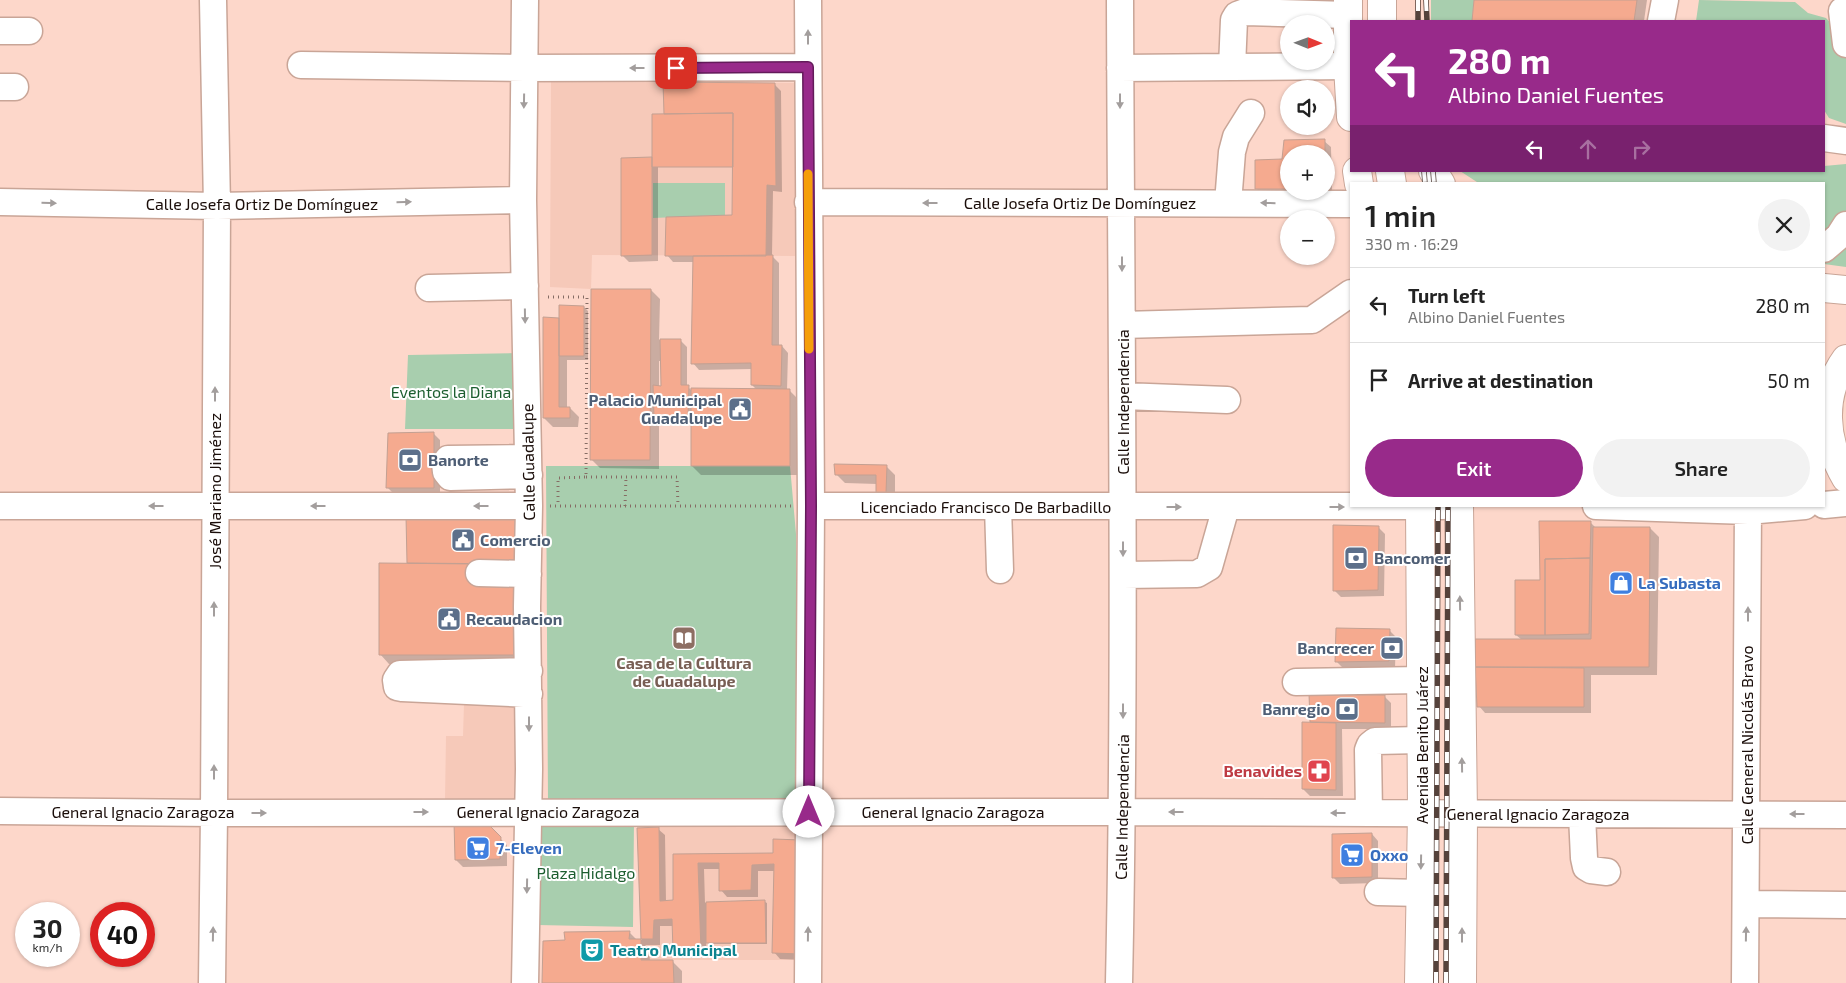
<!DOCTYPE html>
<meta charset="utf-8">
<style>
:root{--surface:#fff;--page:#f2f2f2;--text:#222;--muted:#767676;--line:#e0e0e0;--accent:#982a8a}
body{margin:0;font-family:"Exo 2",sans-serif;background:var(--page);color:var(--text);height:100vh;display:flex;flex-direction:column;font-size:19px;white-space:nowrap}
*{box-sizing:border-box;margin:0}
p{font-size:16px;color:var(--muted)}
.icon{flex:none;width:28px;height:28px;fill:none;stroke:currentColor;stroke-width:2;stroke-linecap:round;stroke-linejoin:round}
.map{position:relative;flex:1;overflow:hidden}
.details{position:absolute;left:1350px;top:182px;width:475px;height:325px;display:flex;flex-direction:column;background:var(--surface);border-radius:0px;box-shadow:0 1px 4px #0004}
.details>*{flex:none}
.hud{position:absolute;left:1350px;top:20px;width:475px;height:152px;border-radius:0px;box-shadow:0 1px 4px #0004;background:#982a8a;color:#fff;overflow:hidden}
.needle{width:32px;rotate:91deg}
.fabs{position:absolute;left:1280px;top:15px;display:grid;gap:10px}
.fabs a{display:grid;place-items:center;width:55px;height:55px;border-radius:50%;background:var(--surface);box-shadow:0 1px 4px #0004;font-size:25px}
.speed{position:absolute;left:15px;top:902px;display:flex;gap:10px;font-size:25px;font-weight:700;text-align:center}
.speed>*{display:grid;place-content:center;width:65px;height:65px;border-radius:50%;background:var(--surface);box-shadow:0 1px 4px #0004;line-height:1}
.speed small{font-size:12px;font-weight:400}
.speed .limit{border:8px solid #d22;background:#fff;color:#111}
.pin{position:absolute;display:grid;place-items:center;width:42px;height:42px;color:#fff;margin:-21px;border-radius:10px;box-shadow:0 2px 8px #0006}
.me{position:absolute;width:55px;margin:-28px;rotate:0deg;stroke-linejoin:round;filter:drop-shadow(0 0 4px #0008)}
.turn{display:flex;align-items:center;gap:18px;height:105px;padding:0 15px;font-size:22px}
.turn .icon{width:65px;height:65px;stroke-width:2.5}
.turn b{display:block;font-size:35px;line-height:42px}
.lanes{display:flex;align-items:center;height:48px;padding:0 15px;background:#0003;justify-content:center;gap:25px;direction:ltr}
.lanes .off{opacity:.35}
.round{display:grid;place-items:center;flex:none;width:52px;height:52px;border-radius:26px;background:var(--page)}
.overview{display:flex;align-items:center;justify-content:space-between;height:85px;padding:0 15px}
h1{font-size:30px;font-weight:600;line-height:38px}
.action{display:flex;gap:10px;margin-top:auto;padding:10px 15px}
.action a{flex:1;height:58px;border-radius:30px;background:var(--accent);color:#fff;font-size:20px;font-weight:600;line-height:58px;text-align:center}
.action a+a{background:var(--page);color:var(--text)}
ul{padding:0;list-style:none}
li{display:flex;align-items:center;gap:15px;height:75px;padding:0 15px;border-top:1px solid var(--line)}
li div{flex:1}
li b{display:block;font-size:19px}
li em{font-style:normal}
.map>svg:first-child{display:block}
.built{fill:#f6c9b9}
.green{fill:#a8ceae}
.shadow{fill:#0003;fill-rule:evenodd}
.building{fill:#f5aa8f;stroke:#c3a092}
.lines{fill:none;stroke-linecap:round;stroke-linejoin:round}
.minor-casing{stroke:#c9a597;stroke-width:29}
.major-casing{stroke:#c9a597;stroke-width:30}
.path{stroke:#856c64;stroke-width:3;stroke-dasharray:1 4;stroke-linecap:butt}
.minor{stroke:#fff;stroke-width:26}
.major{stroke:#fff;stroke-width:28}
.rail-casing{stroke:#55423b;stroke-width:5.5}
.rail{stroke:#fff;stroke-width:4;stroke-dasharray:11;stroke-linecap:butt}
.oneway{fill:#a39e9d}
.route-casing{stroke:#631b5a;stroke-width:12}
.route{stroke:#982a8a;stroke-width:9}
.slow{stroke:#f59e0b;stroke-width:9}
.labels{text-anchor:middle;stroke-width:4;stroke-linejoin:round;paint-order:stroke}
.street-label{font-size:16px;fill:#1a0d09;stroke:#fff}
.park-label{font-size:16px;fill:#1c5e2f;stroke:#fff}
.service-label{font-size:16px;font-weight:bold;fill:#4e5e75;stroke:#fff;text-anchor:start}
.shop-label{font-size:16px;font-weight:bold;fill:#366cbe;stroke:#fff;text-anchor:start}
.education-label{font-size:16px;font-weight:bold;fill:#785e54;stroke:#fff}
.health-label{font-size:16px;font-weight:bold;fill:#be3a42;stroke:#fff;text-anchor:end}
.culture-label{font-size:16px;font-weight:bold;fill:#0d838f;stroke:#fff;text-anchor:start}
</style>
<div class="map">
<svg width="1846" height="983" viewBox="0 0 1846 983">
<rect width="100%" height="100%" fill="#fdd7ca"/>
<!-- built -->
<path class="built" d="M551,82l244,1v173l-203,-1 -1,34 -41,-2z
M517,702l-1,97 -71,1 1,-64h17l1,-32z
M637,823l163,1 1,136h-160z"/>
<!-- green -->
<path class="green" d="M1431,0h43l-2,21h-41z
M1699,0l96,2 13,11 18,5 20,22v84l-17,-6 -5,-8v-89h-128z
M1846,164v103l-22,-3v-80h-344l-20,-13h364v-5z
M653,183h72v32l-72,3z
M520,353v76h-115l3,-74z
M546,466h244l6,68v219l2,49 -250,-1z
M538,820h96l-1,107 -95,-2z"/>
<!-- shadow -->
<path class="shadow" d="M1475,0h172l-3,21h-170z
M774,84l7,7 1,101 -9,-1 -1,65 7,7v83h3l6,7 -1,37h2l9,9 1,76h-98l-9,-9v-42h-30l-3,-3v48l-59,-1 -9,-9 60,-169 9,9 -1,41h21l7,7v39l4,4h66l-5,-5v-16l-53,1 -6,-7 1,-101h-21l-6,-7 67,-39v-48h-76v93l-29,1 -7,-7 30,-96 15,-43zM658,165l81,1v2h-81zM659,361h3v26h-3z
M1285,141h39l7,6 1,47 -69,2 -6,-7 26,-28zM1289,154h37v37h-37z
M584,307l4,4v49h-21v48h3l9,9 -1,10h-25l-9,-9 16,-97z
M433,433l7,7v54h-46l-7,-7z
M886,466l9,9v27l-18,-10v-8l-32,-1 -9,-9z
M407,517l111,2 8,144 -137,1 -9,-10 28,-90z
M1590,522l6,6h54l9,9 -2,138h-66v38h-106l-6,-7 -3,-66h46l-6,-5 25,-54z
M1378,527l7,7 -1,62 -43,1 -7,-7z
M1389,630l7,7 -1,31h-52l-6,-6z
M1310,695l74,1 7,7v26h-49l1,67h-33l-7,-7 8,-66z
M485,824l22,21v21l-44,1 -7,-7z
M639,829h19l7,6 1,67 8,-1v-45l100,-2 33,106 -27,-1 -6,-7 1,-81h-17v26h-31l-6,-7v-21h-17l1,34 60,-1 2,1v41h-58l-3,-3 1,16 -26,1 -6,-6 -1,-26h-14v19h-15l4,4 1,12 23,1 9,9v12h-139l23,-42 63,-9 8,8h5z
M1372,834l6,7v42l-38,1 -7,-7z"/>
<!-- building -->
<path class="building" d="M1474,0h163l-3,21h-162z
M663,82l112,1 1,103 -9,-1 -1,71h-101l1,-39 66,-2 1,-102 -69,1z
M733,113v54h-81v-53z
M1325,139v15h-36v35h-34v-29l27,-1 2,-19z
M652,157v98l-31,1v-98z
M773,255l-1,90h10l-1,41 -30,-1v-22l-60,1 2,-108z
M591,289h60l-1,171h-60z
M559,305l25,1v50h-25z
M543,317l16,1v89h11v11h-27z
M660,339h21v46h8l-1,32 -34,1 -1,-33 8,1z
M691,388l99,1v77h-99z
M434,432v56h-48l2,-55z
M834,464l53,1 -1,28h-10v-18h-41z
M406,516l113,1v47l-112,-1z
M1539,521h52l-1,37 -45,1v76h-30v-55h25z
M1333,525l46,1 -1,64 -45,1z
M1593,527h57l-1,140h-174v-28h116z
M1590,558l-1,76 -44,1v-76z
M379,563l97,1 43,20 -2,71h-138z
M1336,628l54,1 -1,32 -54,1z
M1475,667l109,1v39h-107z
M1309,694l76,1v28l-75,-1z
M1302,722l34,1v67l-34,-1z
M454,822h32l15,15 -1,22 -45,1z
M659,827l1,74 13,-1v-46l100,-1v-14l28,1v114l-29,-1 2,-89 -22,1 -1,25 -32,1v-28h-21l3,88 -28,1 -1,-33 -18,1 -1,19h-12l-4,-111z
M1372,833v44l-40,1v-44z
M765,900l1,43h-60v-41z
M630,931l-1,8h12v21h32l1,23h-132l1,-42 22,-1 -1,-8z"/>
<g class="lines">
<!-- minor casing -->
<g class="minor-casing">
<path id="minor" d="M1842,11l4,33
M1661,21l4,-21
M0,31h29
M301,65l223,3 284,-1
M1232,67l116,-1
M1120,68l112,-1 2,-47 3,-5 8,-3 103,3
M0,87h15
M1824,138l22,3
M0,202l217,4 306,-6
M808,202l543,2
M1228,203l4,-51 4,-15 15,-24
M1824,249l15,-13 7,-11
M429,288l96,-2
M1122,325l190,-5 39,-27
M1123,396l104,4
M528,458l-80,1 -3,4 1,9 4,5 79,-2
M1824,505l22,-2
M0,506h529
M811,506h632
M1596,506l152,5 57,-5
M998,507l2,63
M479,573l49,1
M1123,575l74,-1 12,-7 17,-60
M529,671l-129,3 -4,6 1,7 5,1 127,6
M1296,682l126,-2
M0,811l214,2 909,-1 723,3
M1369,813l-1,-63 2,-5 5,-4 46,-1
M1582,815l2,43 2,9 5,3 16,2
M1378,892l43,1
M1747,904l99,1
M212,983l2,-170 3,-607 -4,-206
M525,983l4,-214 -2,-162 2,-101 -6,-306 2,-200
M808,983l3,-477 -3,-506
M1119,983c7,-328 2,-655 1,-983
M1745,983l3,-477"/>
</g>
<!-- major casing -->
<g class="major-casing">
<path id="major" d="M1348,0v66l3,51
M1382,0v21
M1357,171l2,13
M1390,171l2,13
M1433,171l8,13
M1824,288l22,2
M1846,359c-26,36 -22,82 0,119
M1459,506l4,308 -1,169
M1419,983l3,-170 -2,-307"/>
</g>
<!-- path -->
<path class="path" d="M548,297h39l-1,180 -28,1v28
M586,477h91l1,29
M550,506h241
M625,506l1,-29"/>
<!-- minor -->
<use href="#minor" class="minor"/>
<!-- major -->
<use href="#major" class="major"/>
<!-- rail casing -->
<g class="rail-casing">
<path id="rail" d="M1418,0v21
M1426,0l1,21
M1424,171l1,13
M1433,171l1,13
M1436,983l2,-477
M1446,983l2,-477"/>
</g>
<!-- rail -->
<use href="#rail" class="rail"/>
</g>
<!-- one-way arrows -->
<defs><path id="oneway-solid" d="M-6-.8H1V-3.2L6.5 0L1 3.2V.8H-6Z" transform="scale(1.25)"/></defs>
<g class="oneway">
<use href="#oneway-solid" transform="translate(808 37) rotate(-90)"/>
<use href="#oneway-solid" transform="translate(637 68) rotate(180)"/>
<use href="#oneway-solid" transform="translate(524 101) rotate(91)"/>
<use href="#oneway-solid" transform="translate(1120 101) rotate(90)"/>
<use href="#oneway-solid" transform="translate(404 202) rotate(-1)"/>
<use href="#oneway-solid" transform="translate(49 203) rotate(1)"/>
<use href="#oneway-solid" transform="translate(930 203) rotate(-180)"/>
<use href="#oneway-solid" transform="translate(1268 203) rotate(-179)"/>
<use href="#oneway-solid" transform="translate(1122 264) rotate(90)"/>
<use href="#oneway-solid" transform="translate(525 316) rotate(89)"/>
<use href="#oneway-solid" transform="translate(215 394) rotate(-90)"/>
<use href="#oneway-solid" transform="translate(156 506) rotate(-180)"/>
<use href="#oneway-solid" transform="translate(318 506) rotate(180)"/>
<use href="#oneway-solid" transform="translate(481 506) rotate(180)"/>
<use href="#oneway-solid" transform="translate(1174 507)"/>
<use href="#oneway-solid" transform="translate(1337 507)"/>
<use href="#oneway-solid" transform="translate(1123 549) rotate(90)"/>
<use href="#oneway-solid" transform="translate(1460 603) rotate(-91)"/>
<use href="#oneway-solid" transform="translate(214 609) rotate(-90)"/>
<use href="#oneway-solid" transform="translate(1748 614) rotate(-90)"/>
<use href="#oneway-solid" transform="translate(1123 711) rotate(90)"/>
<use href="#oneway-solid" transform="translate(529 724) rotate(90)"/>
<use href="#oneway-solid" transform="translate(1462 765) rotate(-91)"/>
<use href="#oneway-solid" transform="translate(214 772) rotate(-90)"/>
<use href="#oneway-solid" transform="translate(421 812)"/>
<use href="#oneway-solid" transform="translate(1176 812) rotate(-180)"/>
<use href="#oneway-solid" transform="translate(259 813)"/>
<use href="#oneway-solid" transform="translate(1338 813) rotate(-180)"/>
<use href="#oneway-solid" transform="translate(1797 814) rotate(-180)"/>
<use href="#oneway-solid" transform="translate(1421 862) rotate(91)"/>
<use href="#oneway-solid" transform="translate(527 886) rotate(91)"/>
<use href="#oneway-solid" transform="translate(213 934) rotate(-89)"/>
<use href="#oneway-solid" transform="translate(808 934) rotate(-89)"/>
<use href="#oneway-solid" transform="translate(1746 934) rotate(-89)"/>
<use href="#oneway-solid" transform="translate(1462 935) rotate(-90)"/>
</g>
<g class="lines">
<!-- route casing -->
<g class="route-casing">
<path id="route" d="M676,68l132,-1 3,439 -2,306"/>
</g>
<!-- route -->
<use href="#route" class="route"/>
<!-- slow -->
<path class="slow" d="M808,174l1,175"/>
</g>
<!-- icons -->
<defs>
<g id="civic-square" transform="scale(1.25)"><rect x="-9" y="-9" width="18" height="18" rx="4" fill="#5c6f8a" stroke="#fff"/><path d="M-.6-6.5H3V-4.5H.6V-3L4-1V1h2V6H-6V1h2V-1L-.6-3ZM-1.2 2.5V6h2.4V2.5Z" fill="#fff"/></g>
<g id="bank-square" transform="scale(1.25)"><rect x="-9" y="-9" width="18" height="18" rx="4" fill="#5c6f8a" stroke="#fff"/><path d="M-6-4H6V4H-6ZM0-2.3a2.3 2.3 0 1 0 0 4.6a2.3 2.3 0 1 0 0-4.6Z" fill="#fff"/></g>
<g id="shop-square" transform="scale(1.25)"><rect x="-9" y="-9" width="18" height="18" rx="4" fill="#3f7fe0" stroke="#fff"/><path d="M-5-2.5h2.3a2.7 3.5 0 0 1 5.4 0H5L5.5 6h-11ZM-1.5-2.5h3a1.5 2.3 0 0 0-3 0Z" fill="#fff"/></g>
<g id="library-square" transform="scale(1.25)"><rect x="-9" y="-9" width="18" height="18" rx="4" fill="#8d6e63" stroke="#fff"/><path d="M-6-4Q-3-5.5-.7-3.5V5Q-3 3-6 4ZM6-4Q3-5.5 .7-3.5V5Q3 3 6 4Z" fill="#fff"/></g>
<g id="pharmacy-square" transform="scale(1.25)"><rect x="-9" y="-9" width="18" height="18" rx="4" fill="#e0444e" stroke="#fff"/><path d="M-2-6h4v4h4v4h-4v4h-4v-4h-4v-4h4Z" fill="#fff"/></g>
<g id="supermarket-square" transform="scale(1.25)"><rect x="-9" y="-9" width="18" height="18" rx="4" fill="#3f7fe0" stroke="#fff"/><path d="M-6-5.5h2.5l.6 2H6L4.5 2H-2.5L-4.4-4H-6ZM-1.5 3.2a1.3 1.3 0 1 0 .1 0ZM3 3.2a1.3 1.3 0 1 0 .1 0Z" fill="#fff"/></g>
<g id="theatre-square" transform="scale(1.25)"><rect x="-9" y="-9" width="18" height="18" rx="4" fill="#0f9aa8" stroke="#fff"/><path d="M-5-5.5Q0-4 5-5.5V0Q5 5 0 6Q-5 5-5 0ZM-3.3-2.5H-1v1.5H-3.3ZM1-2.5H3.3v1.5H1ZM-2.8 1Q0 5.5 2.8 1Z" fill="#fff"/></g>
</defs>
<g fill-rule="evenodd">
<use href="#civic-square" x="740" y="409"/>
<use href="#bank-square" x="410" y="460"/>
<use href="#civic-square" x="463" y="540"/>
<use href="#bank-square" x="1356" y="558"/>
<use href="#shop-square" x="1621" y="583"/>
<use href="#civic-square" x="449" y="619"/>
<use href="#library-square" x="684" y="638"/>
<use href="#bank-square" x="1392" y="648"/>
<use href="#bank-square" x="1347" y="709"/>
<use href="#pharmacy-square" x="1319" y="771"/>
<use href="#supermarket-square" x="478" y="848"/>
<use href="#supermarket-square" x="1352" y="855"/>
<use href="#theatre-square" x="592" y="950"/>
</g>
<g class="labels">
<!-- street labels -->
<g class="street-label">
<text x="1080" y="209">Calle Josefa Ortiz De Domínguez</text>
<text x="262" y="210">Calle Josefa Ortiz De Domínguez</text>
<text transform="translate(1123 402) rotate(-90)" y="6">Calle Independencia</text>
<text transform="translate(528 462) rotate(-91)" y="6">Calle Guadalupe</text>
<text transform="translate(215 491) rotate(-90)" y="6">José Mariano Jiménez</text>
<text x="986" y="513">Licenciado Francisco De Barbadillo</text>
<text transform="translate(1422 745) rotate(-90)" y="6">Avenida Benito Juárez</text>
<text transform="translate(1747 745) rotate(-90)" y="6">Calle General Nicolás Bravo</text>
<text transform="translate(1122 807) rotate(-89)" y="6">Calle Independencia</text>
<text x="143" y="818">General Ignacio Zaragoza</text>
<text x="548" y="818">General Ignacio Zaragoza</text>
<text x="953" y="818">General Ignacio Zaragoza</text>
<text x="1538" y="820">General Ignacio Zaragoza</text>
</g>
<!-- park labels -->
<g class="park-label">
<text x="451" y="398">Eventos la Diana</text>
<text x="586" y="879">Plaza Hidalgo</text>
</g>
<!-- service labels -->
<g class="service-label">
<text x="722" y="406" text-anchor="end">Palacio Municipal<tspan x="722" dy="18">Guadalupe</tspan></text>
<text x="428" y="466">Banorte</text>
<text x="480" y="546">Comercio</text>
<text x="1374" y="564">Bancomer</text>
<text x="466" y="625">Recaudacion</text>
<text x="1374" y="654" text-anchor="end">Bancrecer</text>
<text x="1330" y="715" text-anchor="end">Banregio</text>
</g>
<!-- shop labels -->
<g class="shop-label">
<text x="1638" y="589">La Subasta</text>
<text x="496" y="854">7-Eleven</text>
<text x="1370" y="861">Oxxo</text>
</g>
<!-- education labels -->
<g class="education-label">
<text x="684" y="669">Casa de la Cultura<tspan x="684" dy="18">de Guadalupe</tspan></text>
</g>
<!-- health labels -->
<g class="health-label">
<text x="1302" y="777">Benavides</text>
</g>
<!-- culture labels -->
<g class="culture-label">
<text x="610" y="956">Teatro Municipal</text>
</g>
</g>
</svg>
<div class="fabs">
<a><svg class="needle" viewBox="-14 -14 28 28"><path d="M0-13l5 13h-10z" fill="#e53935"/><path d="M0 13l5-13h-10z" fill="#767676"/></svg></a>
<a><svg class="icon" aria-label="sound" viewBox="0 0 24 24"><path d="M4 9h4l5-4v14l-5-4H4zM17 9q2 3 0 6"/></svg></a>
<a>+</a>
<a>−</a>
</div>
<div class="speed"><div>30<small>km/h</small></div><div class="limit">40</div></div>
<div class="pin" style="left:676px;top:68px;background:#d93025"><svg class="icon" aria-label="arrive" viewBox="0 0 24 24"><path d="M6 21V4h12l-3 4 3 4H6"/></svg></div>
<svg class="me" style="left:809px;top:812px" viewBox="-20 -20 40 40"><circle r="19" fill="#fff"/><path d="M0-13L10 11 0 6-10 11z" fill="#982a8a"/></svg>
<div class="hud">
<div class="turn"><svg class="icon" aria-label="left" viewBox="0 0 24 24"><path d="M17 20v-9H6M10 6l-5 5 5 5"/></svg><div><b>280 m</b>Albino Daniel Fuentes</div></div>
<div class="lanes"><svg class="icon" aria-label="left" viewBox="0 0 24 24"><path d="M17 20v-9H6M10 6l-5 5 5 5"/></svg><svg class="icon off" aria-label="ahead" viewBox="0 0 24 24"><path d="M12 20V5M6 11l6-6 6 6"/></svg><svg class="icon off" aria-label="right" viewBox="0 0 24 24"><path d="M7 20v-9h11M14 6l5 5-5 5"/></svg></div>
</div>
<section class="details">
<div class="overview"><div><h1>1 min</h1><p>330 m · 16:29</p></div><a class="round"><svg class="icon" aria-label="close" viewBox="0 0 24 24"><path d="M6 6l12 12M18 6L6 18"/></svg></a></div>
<ul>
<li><svg class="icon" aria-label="left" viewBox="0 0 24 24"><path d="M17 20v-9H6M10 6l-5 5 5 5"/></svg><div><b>Turn left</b><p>Albino Daniel Fuentes</p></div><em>280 m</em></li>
<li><svg class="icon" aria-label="arrive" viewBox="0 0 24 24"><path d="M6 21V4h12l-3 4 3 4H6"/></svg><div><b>Arrive at destination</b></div><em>50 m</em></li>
</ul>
<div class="action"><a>Exit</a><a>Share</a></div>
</section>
</div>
